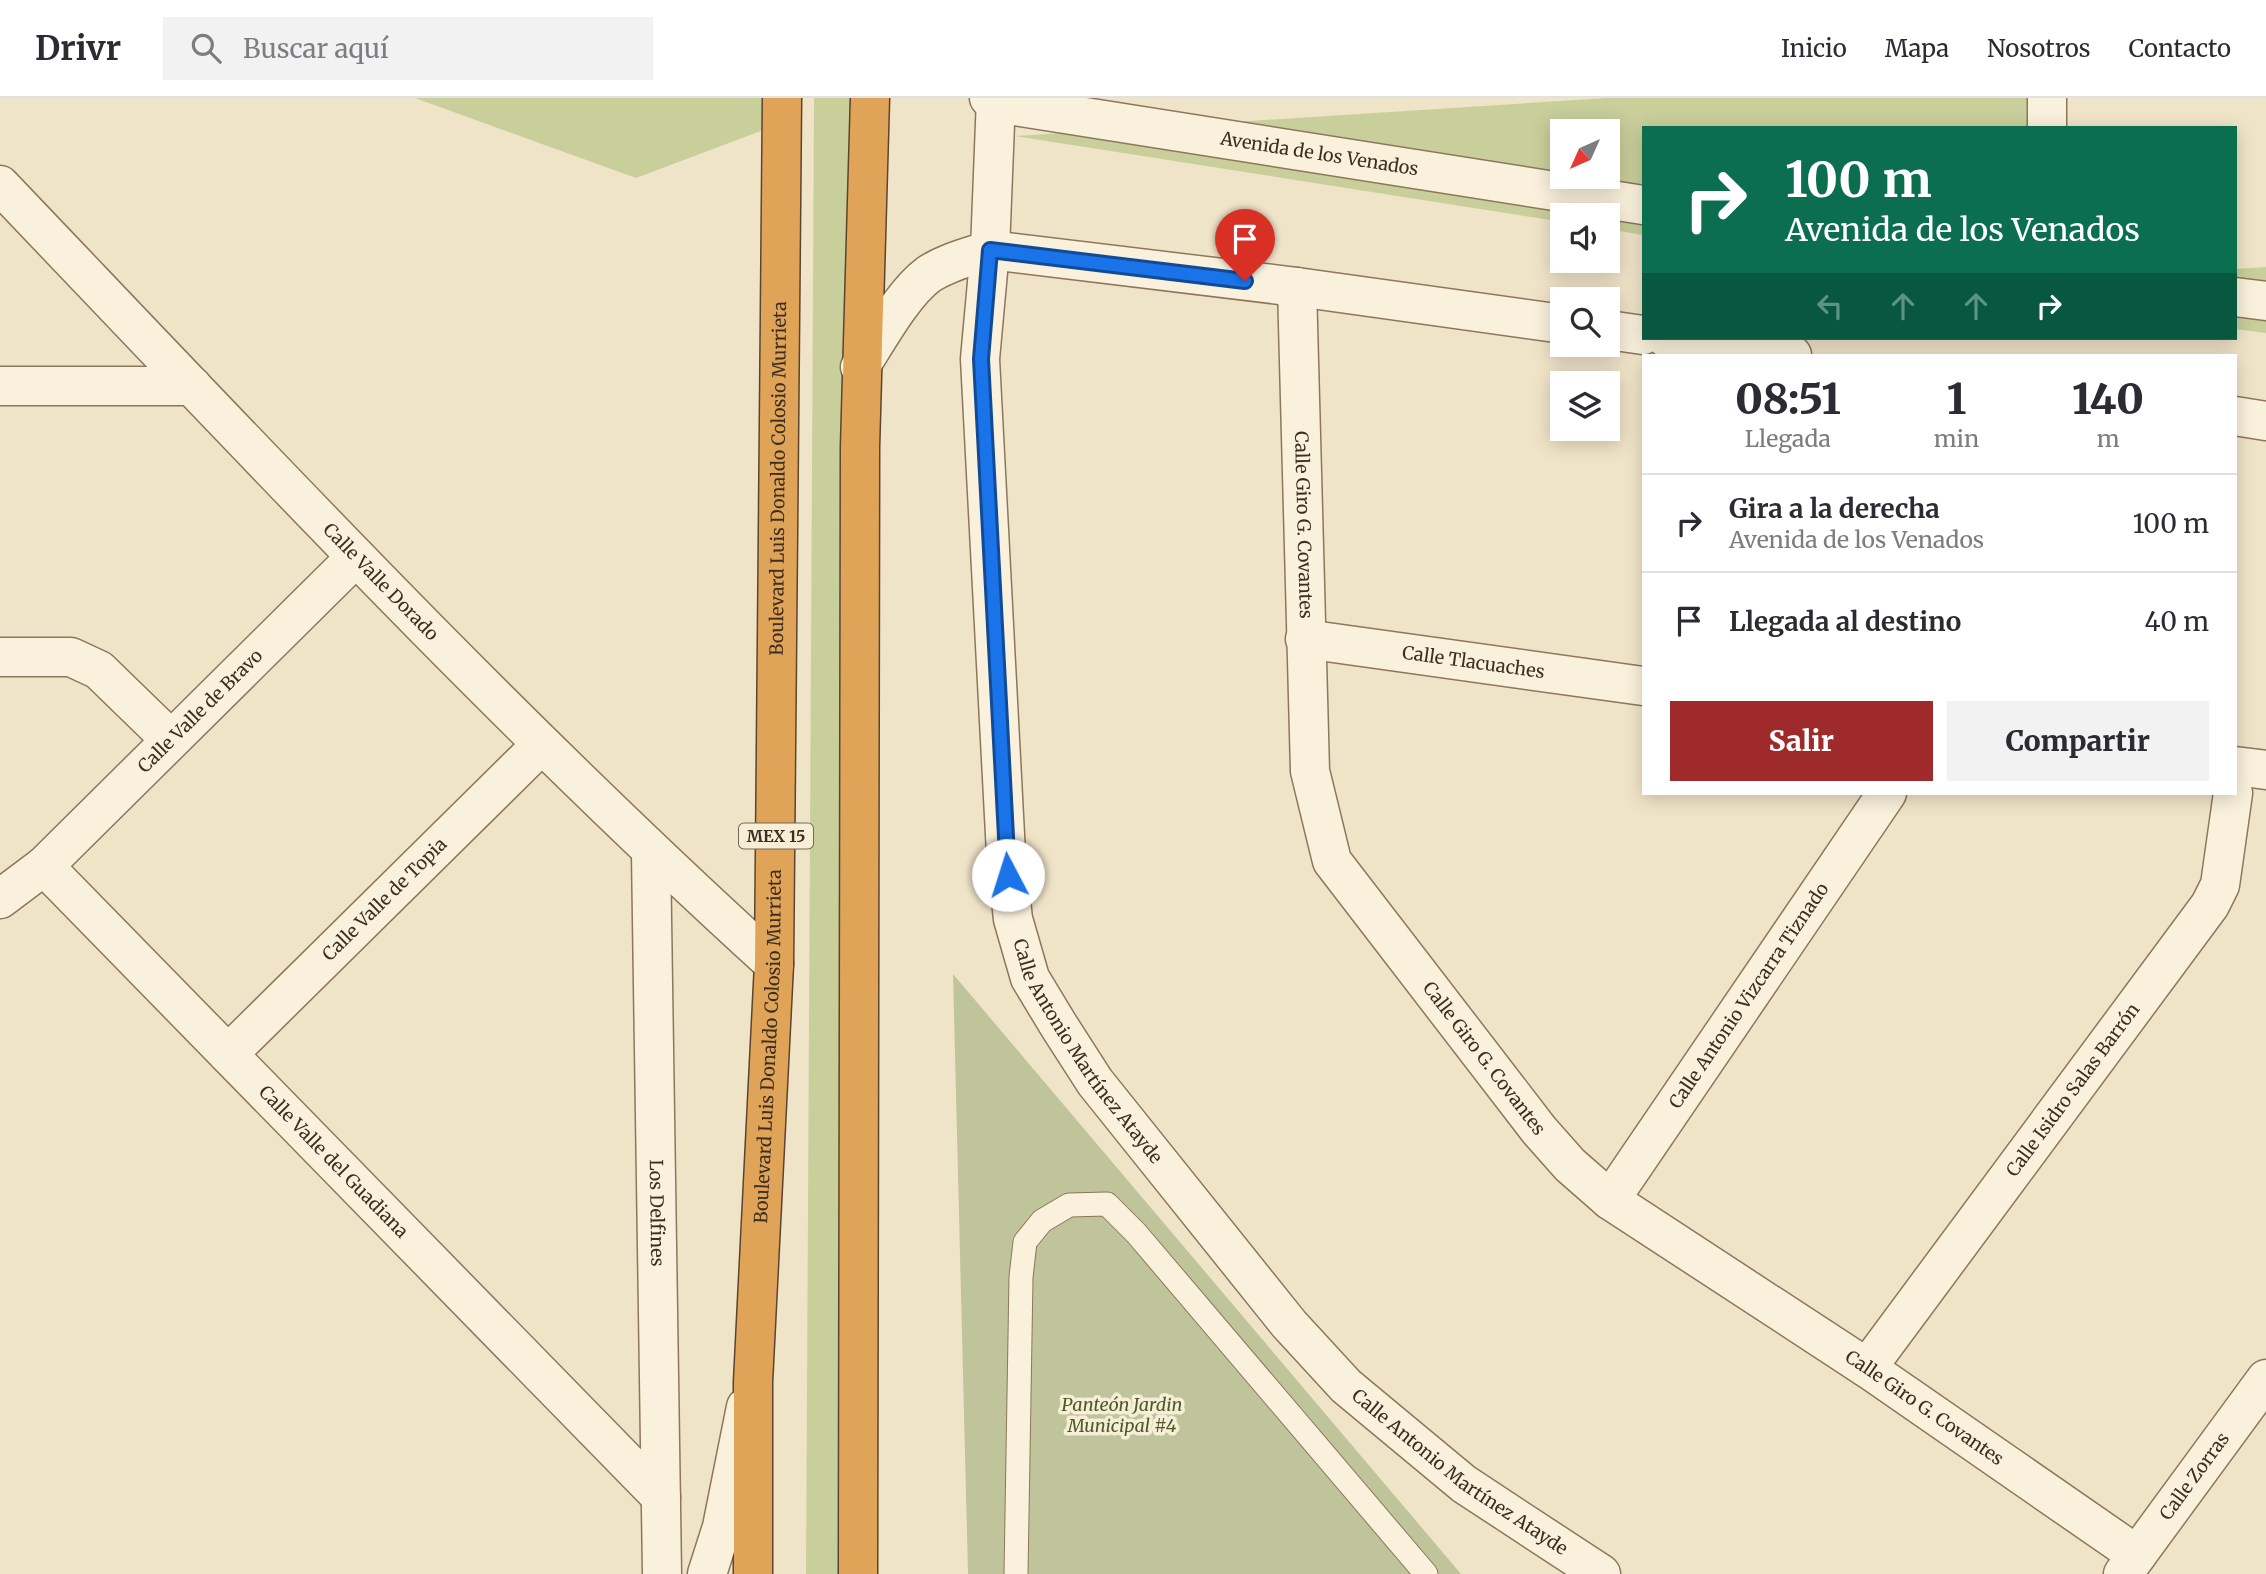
<!DOCTYPE html>
<html lang="es">
<meta charset="utf-8">
<style>
:root{--surface:#fff;--page:#f2f2f3;--text:#2b2b33;--muted:#7c7c81;--line:#e1e1e2;--accent:#9e2a2b}
body{margin:0;font-family:Merriweather,serif;background:var(--page);color:var(--text);height:100vh;display:flex;flex-direction:column;font-size:26px;white-space:nowrap}
*{box-sizing:border-box;margin:0}
p{font-size:23px;color:var(--muted)}
.icon{flex:none;width:38px;height:38px;fill:none;stroke:currentColor;stroke-width:2;stroke-linecap:round;stroke-linejoin:round}
.map{position:relative;flex:1;overflow:hidden}
.sheet{position:absolute;left:1642px;top:256px;width:595px;height:441px;display:flex;flex-direction:column;background:var(--surface);border-radius:0px;box-shadow:0 4px 18px #0003}
.sheet>*{flex:none}
.banner{position:absolute;left:1642px;top:28px;width:595px;height:214px;border-radius:0px;box-shadow:0 4px 18px #0003;background:#0b6e4f;color:#fff;overflow:hidden}
.needle{width:46px;rotate:225deg}
.tools{position:absolute;left:1550px;top:21px;display:grid;gap:14px}
.tools a{display:grid;place-items:center;width:70px;height:70px;border-radius:0px;background:var(--surface);box-shadow:0 4px 18px #0003;font-size:35px}
.pin{position:absolute;display:grid;place-items:center;width:60px;height:60px;color:#fff;margin:-72px -30px;border-radius:50% 50% 50% 0;rotate:-45deg;box-shadow:0 0 7px #0007}
.pin .icon{rotate:45deg}
.me{position:absolute;width:77px;margin:-38px;rotate:355deg;stroke-linejoin:round;filter:drop-shadow(0 0 5px #0008)}
.turn{display:flex;align-items:center;gap:24px;height:147px;padding:0 28px;font-size:32px}
.turn .icon{width:91px;height:91px;stroke-width:2.5}
.turn b{display:block;font-size:49px;line-height:60px}
.lanes{display:flex;align-items:center;height:66px;padding:0 28px;background:#0003;justify-content:center;gap:35px;direction:ltr}
.lanes .off{opacity:.35}
.eta{display:flex;justify-content:space-evenly;align-items:center;height:119px;text-align:center}
.eta b{font-size:42px;font-weight:800;line-height:49px}
.button{display:flex;gap:14px;margin-top:auto;padding:14px 28px}
.button a{flex:1;height:80px;border-radius:0px;background:var(--accent);color:#fff;font-size:28px;font-weight:800;line-height:80px;text-align:center}
.button a+a{background:var(--page);color:var(--text)}
ul{padding:0;list-style:none}
li{display:flex;align-items:center;gap:21px;height:98px;padding:0 28px;border-top:2px solid var(--line)}
li div{flex:1}
li b{display:block;font-size:26px}
li em{font-style:normal}
header{display:flex;align-items:center;gap:42px;box-sizing:border-box;height:98px;padding:0 35px;background:var(--surface);border-bottom:2px solid var(--line)}
header strong{font-size:33px}
nav{display:flex;gap:38px;margin-inline-start:auto;font-size:24px}
.search{width:490px;height:63px;background:var(--page);display:flex;align-items:center;gap:18px;box-sizing:border-box;padding:0 24px;border-radius:0px;color:var(--muted);font-size:26px}
.map>svg:first-child{display:block}
.green{fill:#c9cf9b;fill-rule:evenodd}
.cemetery{fill:#bfc49a}
.lines{fill:none;stroke-linecap:round;stroke-linejoin:round}
.lane-casing{stroke:#8d765c;stroke-width:25}
.street-casing{stroke:#8d765c;stroke-width:41}
.highway-casing{stroke:#5b4430;stroke-width:41}
.lane{stroke:#faf1dc;stroke-width:23}
.street{stroke:#faf1dc;stroke-width:38}
.highway{stroke:#e0a458;stroke-width:38}
.route-casing{stroke:#114b97;stroke-width:18}
.route{stroke:#1a73e8;stroke-width:12}
.labels{text-anchor:middle;stroke-width:7;stroke-linejoin:round;paint-order:stroke}
.shield{fill:#f7eed8;stroke:#756857;stroke-width:2}
.shield-label{font-size:16px;font-weight:bold;fill:#3d2e20}
.street-label{font-size:18px;fill:#3d2e20;stroke:#f7eed8}
.park-label{font-size:18px;font-style:italic;fill:#4d5a26;stroke:#f7eed8}
</style>
<header>
<strong>Drivr</strong>
<div class="search"><svg class="icon" aria-label="search" viewBox="0 0 24 24"><circle cx="10" cy="10" r="6"/><path d="M15 15l6 6"/></svg>Buscar aquí</div>
<nav><a>Inicio</a><a>Mapa</a><a>Nosotros</a><a>Contacto</a></nav>
</header>
<div class="map">
<svg width="2266" height="1476" viewBox="0 0 2266 1476">
<rect width="100%" height="100%" fill="#f0e4c8"/>
<!-- green -->
<path class="green" d="M415,0h363l4,25 -146,55z
M814,0h42l-15,1476h-35z
M1607,0h439v30h-403v107l-35,-6v-14h-45v7l-548,-86zM1563,33h45v46h-45z
M2266,169v66l-31,-4v-60z"/>
<!-- cemetery -->
<path class="cemetery" d="M953,876l508,600h-493z"/>
<g class="lines">
<!-- lane casing -->
<g class="lane-casing">
<path id="lane" d="M1016,1476l5,-297 4,-35 17,-21 27,-16 38,-1 29,29 290,341"/>
</g>
<!-- street casing -->
<g class="street-casing">
<g id="street">
<path id="s1" d="M989,0l7,5 647,102"/>
<path id="s2" d="M996,0l-6,152 -10,109 26,495 7,65 17,59 29,48 36,56 194,242 57,62 118,98 137,90"/>
<path d="M2047,0v30"/>
<path id="s3" d="M0,87c253,265 503,533 774,779"/>
<path id="s4" d="M1297,189l13,484 22,90 207,269 31,35 40,35 257,168 270,187"/>
<path d="M2235,199l31,4"/>
<path d="M1608,232l35,5"/>
<path d="M1666,240l126,17"/>
<path d="M860,269c18,-28 43,-74 69,-93 19,-12 40,-17 61,-24l307,37 266,37"/>
<path d="M0,288h192"/>
<path d="M2235,318l31,5"/>
<path id="s5" d="M1305,541l338,47"/>
<path d="M0,559h71l28,13 70,68"/>
<path d="M2235,668l31,4"/>
<path id="s6" d="M651,755l11,721"/>
<path id="s7" d="M44,768l312,-309"/>
<path id="s8" d="M0,801l44,-33 617,631"/>
<path id="s9" d="M228,956l313,-309"/>
<path id="s10" d="M1610,1102l277,-407"/>
<path id="s11" d="M1867,1270l343,-463 10,-20 13,-92"/>
<path d="M707,1476l15,-47 24,-120"/>
<path id="s12" d="M2123,1476l143,-195"/>
</g>
</g>
<!-- highway casing -->
<g class="highway-casing">
<g id="highway">
<path id="s13" d="M753,1476v-192l21,-418 8,-866"/>
<path d="M858,1476l2,-1127 10,-349"/>
</g>
</g>
<!-- lane -->
<use href="#lane" class="lane"/>
<!-- street -->
<use href="#street" class="street"/>
<!-- highway -->
<use href="#highway" class="highway"/>
</g>
<g class="lines">
<!-- route casing -->
<g class="route-casing">
<path id="route" d="M1008,777l-27,-516 9,-109 255,31"/>
</g>
<!-- route -->
<use href="#route" class="route"/>
</g>
<g class="labels">
<!-- shield labels -->
<rect class="shield" x="739" y="725.5" width="74" height="25" rx="5"/>
<g class="shield-label">
<text x="776" y="744">MEX 15</text>
</g>
<!-- street labels -->
<g class="street-label">
<text dy="6" stroke="none"><textPath href="#s1" startOffset="336">Avenida de los Venados</textPath></text>
<text dy="6" stroke="none"><textPath href="#s13" startOffset="1096">Boulevard Luis Donaldo Colosio Murrieta</textPath></text>
<text dy="6" stroke="none"><textPath href="#s4" startOffset="238">Calle Giro G. Covantes</textPath></text>
<text dy="6" stroke="none"><textPath href="#s3" startOffset="550">Calle Valle Dorado</textPath></text>
<text dy="6" stroke="none"><textPath href="#s5" startOffset="170">Calle Tlacuaches</textPath></text>
<text dy="6" stroke="none"><textPath href="#s7" startOffset="220">Calle Valle de Bravo</textPath></text>
<text dy="6" stroke="none"><textPath href="#s9" startOffset="220">Calle Valle de Topia</textPath></text>
<text dy="6" stroke="none"><textPath href="#s10" startOffset="247">Calle Antonio Vizcarra Tiznado</textPath></text>
<text dy="6" stroke="none"><textPath href="#s13" startOffset="528">Boulevard Luis Donaldo Colosio Murrieta</textPath></text>
<text dy="6" stroke="none"><textPath href="#s2" startOffset="976">Calle Antonio Martínez Atayde</textPath></text>
<text dy="6" stroke="none"><textPath href="#s4" startOffset="826">Calle Giro G. Covantes</textPath></text>
<text dy="6" stroke="none"><textPath href="#s11" startOffset="346">Calle Isidro Salas Barrón</textPath></text>
<text dy="6" stroke="none"><textPath href="#s8" startOffset="469">Calle Valle del Guadiana</textPath></text>
<text dy="6" stroke="none"><textPath href="#s6" startOffset="360">Los Delfines</textPath></text>
<text dy="6" stroke="none"><textPath href="#s4" startOffset="1393">Calle Giro G. Covantes</textPath></text>
<text dy="6" stroke="none"><textPath href="#s2" startOffset="1544">Calle Antonio Martínez Atayde</textPath></text>
<text dy="6" stroke="none"><textPath href="#s12" startOffset="121">Calle Zorras</textPath></text>
</g>
<!-- park labels -->
<g class="park-label">
<text x="1122" y="1313">Panteón Jardin<tspan x="1122" dy="21">Municipal #4</tspan></text>
</g>
</g>
</svg>
<div class="tools">
<a><svg class="needle" viewBox="-14 -14 28 28"><path d="M0-13l5 13h-10z" fill="#e53935"/><path d="M0 13l5-13h-10z" fill="#7c7c81"/></svg></a>
<a><svg class="icon" aria-label="sound" viewBox="0 0 24 24"><path d="M4 9h4l5-4v14l-5-4H4zM17 9q2 3 0 6"/></svg></a>
<a><svg class="icon" aria-label="search" viewBox="0 0 24 24"><circle cx="10" cy="10" r="6"/><path d="M15 15l6 6"/></svg></a>
<a><svg class="icon" aria-label="layers" viewBox="0 0 24 24"><path d="M12 4l9 5-9 5-9-5zM3 14l9 5 9-5"/></svg></a>
</div>
<div class="pin" style="left:1245px;top:183px;background:#d93025"><svg class="icon" aria-label="arrive" viewBox="0 0 24 24"><path d="M6 21V4h12l-3 4 3 4H6"/></svg></div>
<svg class="me" style="left:1008px;top:777px" viewBox="-20 -20 40 40"><circle r="19" fill="#fff"/><path d="M0-13L10 11 0 6-10 11z" fill="#1a73e8"/></svg>
<div class="banner">
<div class="turn"><svg class="icon" aria-label="right" viewBox="0 0 24 24"><path d="M7 20v-9h11M14 6l5 5-5 5"/></svg><div><b>100 m</b>Avenida de los Venados</div></div>
<div class="lanes"><svg class="icon off" aria-label="left" viewBox="0 0 24 24"><path d="M17 20v-9H6M10 6l-5 5 5 5"/></svg><svg class="icon off" aria-label="ahead" viewBox="0 0 24 24"><path d="M12 20V5M6 11l6-6 6 6"/></svg><svg class="icon off" aria-label="ahead" viewBox="0 0 24 24"><path d="M12 20V5M6 11l6-6 6 6"/></svg><svg class="icon" aria-label="right" viewBox="0 0 24 24"><path d="M7 20v-9h11M14 6l5 5-5 5"/></svg></div>
</div>
<section class="sheet">
<div class="eta">
<div><b>08:51</b><p>Llegada</p></div>
<div><b>1</b><p>min</p></div>
<div><b>140</b><p>m</p></div>
</div>
<ul>
<li><svg class="icon" aria-label="right" viewBox="0 0 24 24"><path d="M7 20v-9h11M14 6l5 5-5 5"/></svg><div><b>Gira a la derecha</b><p>Avenida de los Venados</p></div><em>100 m</em></li>
<li><svg class="icon" aria-label="arrive" viewBox="0 0 24 24"><path d="M6 21V4h12l-3 4 3 4H6"/></svg><div><b>Llegada al destino</b></div><em>40 m</em></li>
</ul>
<div class="button"><a>Salir</a><a>Compartir</a></div>
</section>
</div>
